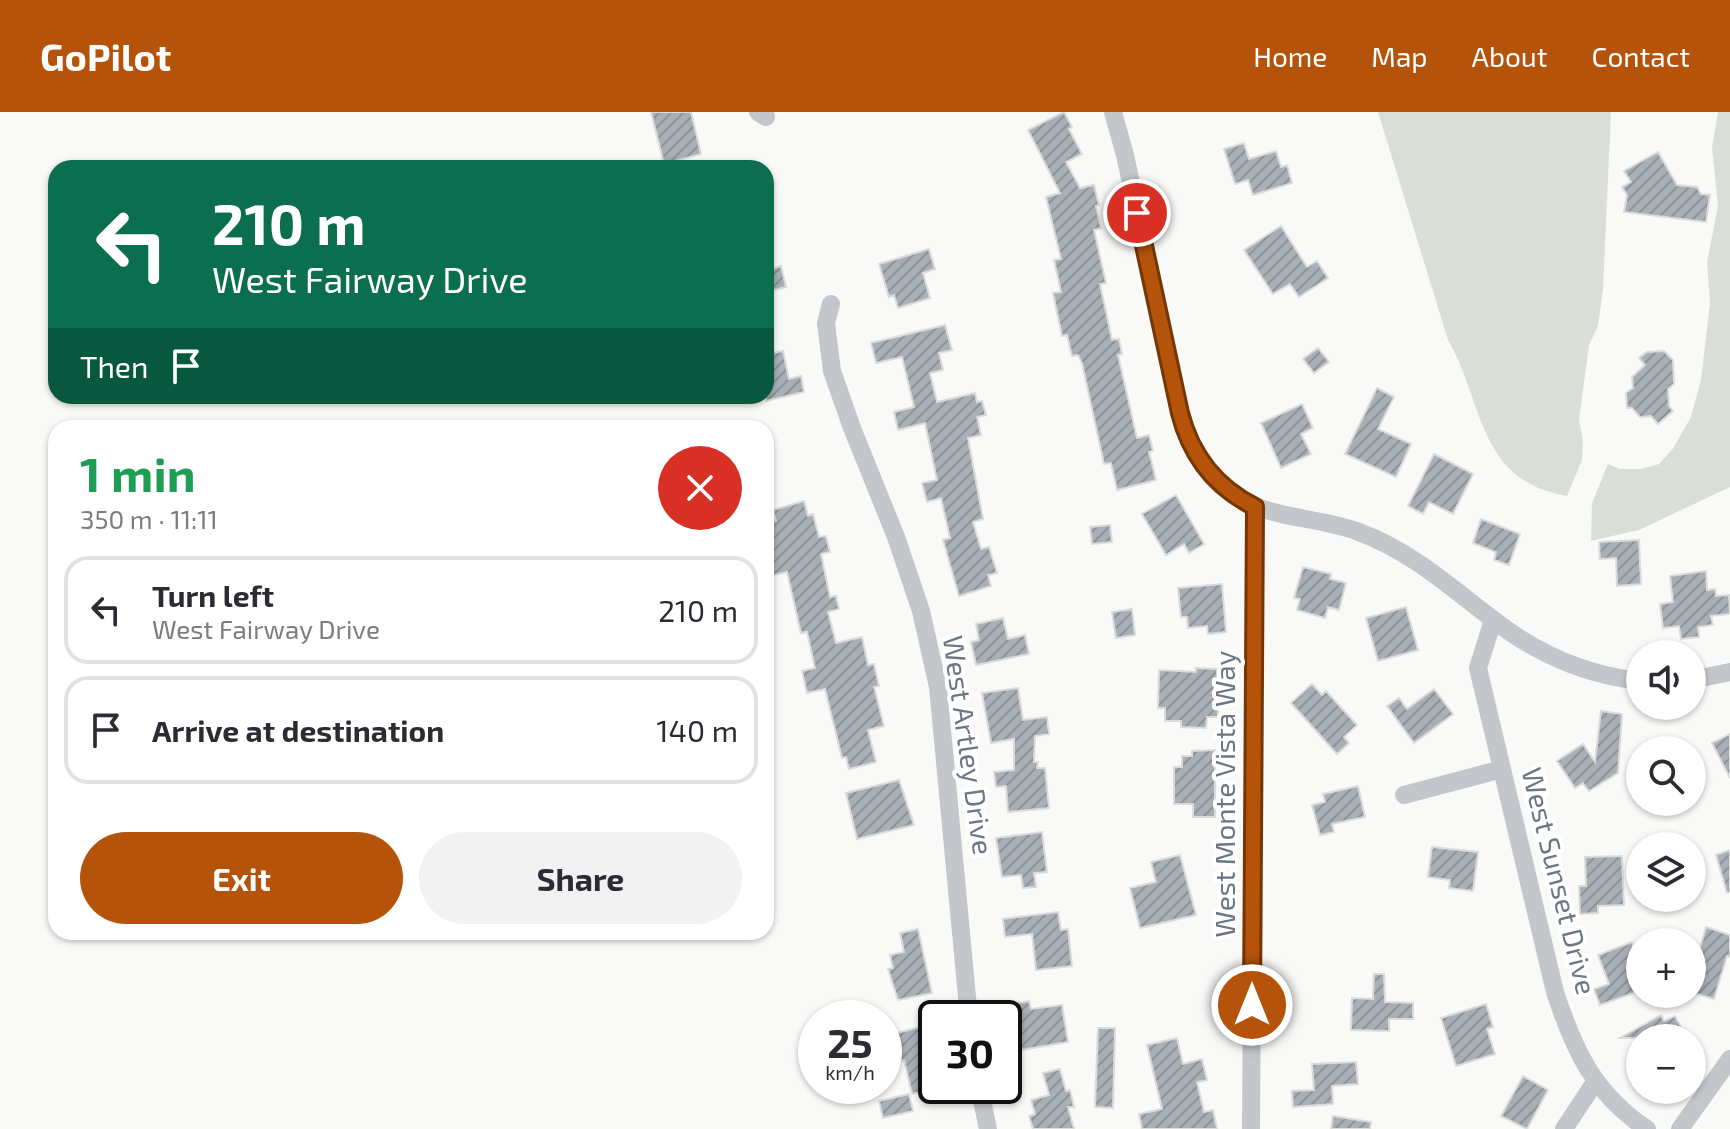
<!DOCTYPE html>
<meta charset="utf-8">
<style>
:root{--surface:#fff;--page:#f2f2f3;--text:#2b2b33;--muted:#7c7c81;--line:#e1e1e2;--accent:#b45309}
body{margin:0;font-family:"Exo 2",sans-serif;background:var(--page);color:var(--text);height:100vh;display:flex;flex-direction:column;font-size:30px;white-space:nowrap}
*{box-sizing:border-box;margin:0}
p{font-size:26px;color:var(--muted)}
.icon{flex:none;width:44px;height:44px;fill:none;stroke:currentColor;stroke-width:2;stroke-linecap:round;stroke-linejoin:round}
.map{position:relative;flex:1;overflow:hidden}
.details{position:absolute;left:48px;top:308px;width:726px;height:520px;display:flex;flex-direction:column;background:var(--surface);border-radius:24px;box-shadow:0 2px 6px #0004}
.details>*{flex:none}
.hud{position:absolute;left:48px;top:48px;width:726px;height:244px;border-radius:24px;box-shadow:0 2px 6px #0004;background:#0b6e4f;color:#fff;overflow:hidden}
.tools{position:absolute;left:1626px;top:528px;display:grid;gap:16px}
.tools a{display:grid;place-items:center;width:80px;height:80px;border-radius:50%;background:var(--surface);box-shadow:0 2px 6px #0004;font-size:40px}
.speed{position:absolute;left:798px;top:888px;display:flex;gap:16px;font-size:40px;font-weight:700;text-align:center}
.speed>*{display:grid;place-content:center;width:104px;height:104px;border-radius:50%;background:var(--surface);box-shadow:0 2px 6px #0004;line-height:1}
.speed small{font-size:20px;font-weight:400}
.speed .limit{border:4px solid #111;border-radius:12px;background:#fff;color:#111}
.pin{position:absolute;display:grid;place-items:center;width:68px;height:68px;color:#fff;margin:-34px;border:4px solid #fff;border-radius:50%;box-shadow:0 2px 8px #0007}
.me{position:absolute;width:88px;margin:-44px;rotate:0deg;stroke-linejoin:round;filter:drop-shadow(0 0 6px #0008)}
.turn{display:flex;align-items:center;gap:28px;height:168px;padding:0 32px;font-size:36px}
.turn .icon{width:104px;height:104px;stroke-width:2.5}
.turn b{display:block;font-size:56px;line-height:68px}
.then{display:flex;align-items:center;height:76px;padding:0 32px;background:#0003;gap:16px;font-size:30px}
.round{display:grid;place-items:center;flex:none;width:84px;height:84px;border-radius:42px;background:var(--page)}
.head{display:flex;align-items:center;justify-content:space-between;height:136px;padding:0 32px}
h1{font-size:48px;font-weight:700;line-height:60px;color:#1e9e55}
.button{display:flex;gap:16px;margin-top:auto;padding:16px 32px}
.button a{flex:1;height:92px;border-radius:48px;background:var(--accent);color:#fff;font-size:32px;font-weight:700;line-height:92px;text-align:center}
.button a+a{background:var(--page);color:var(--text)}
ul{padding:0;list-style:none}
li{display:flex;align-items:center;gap:24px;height:108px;margin:0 16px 12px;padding:0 16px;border:4px solid var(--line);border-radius:24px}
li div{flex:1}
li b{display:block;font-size:30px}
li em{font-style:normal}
header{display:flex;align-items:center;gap:48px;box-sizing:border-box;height:112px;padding:0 40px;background:var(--accent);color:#fff}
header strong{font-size:38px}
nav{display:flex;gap:44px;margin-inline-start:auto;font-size:28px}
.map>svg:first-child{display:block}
.grass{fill:#d9ded7}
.building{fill:url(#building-hatch);stroke:#dbdbda;stroke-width:2}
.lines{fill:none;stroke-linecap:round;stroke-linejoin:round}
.minor{stroke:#c3c6ca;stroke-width:18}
.route-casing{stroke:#753606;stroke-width:20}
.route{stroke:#b45309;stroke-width:14}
.labels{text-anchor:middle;stroke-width:8;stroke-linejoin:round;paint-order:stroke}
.street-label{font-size:28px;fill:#6c7785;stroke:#fff}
</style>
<header>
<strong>GoPilot</strong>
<nav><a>Home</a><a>Map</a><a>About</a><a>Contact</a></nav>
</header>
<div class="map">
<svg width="1730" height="1017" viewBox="0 0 1730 1017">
<defs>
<pattern id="building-hatch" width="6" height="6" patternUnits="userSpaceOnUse" patternTransform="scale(2)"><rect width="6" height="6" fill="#a9afb6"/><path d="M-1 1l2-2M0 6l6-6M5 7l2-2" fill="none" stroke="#8e939a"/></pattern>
</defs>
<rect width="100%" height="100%" fill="#f9f9f8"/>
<!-- grass -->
<path class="grass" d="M1378,0h233l-8,177 -5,37 -9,19 -10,75 4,20 -1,20 -15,36c-90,-15 -83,-94 -119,-156z
M1718,0h12v375l-91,43 -48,11 1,-38 16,-39 12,5h21l18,-5 13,-14 19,-33 10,-37 9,-77 -3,-41 11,-56 -6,-59z"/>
<!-- building -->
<path class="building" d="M651,0h40l10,42 -37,10z
M1064,0l8,15 -3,2 13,25 -16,8 14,26 14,-3 5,20 -3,1 5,22 -7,2 12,53 -6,1 12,56 7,-1 3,15 -4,1 19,83 12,-3 4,16 -4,1 7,28 -39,10 -6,-27 -7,1 -22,-101 -4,-8 -6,1 -5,-21 -5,1 -9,-43 8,-1 -7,-32 7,-1 -15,-62 14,-4 -32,-63z
M1244,31l5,16 27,-8 5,16 6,-2 5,18 -39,12 -5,-15 -13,4 -11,-35z
M1658,40l19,33 20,2 4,7 9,1 -4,27 -82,-10 3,-17 -5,-8 9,-5 -7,-11z
M1281,114l26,41 10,-6 11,17 -29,19 -9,-13 -17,10 -29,-44z
M929,137l6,20 -12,4 7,25 -32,10 -4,-13 -5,2 -10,-33z
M781,154l5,21 -20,5v-21z
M945,213l7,25 -13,3 4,17 -13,3 7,29 38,-9 2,9 5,-1 4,14 -9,2 4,18 -13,3 15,81 -10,3 8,27 8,-2 8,26 -9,2 3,11 -32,10 -16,-56 7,-2 -9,-40 -14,4 -5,-19 15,-3 -12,-57 -27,7 -4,-18 20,-5 -12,-50 -26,6 -5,-20z
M1318,236l11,14 -15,11 -11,-14z
M783,239l6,28 12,-3 3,16 -38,9v-47z
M1664,239l9,9 1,24 -6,5 1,17 4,5 -15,13 -7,-8 -11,1 -8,-9h-5l-1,-15 7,-5 -1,-11 13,-12 -6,-7 8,-6z
M1377,276l17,9 -16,32 33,15 -15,33 -51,-23z
M1302,292l11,24 -12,6 10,20 -30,14 -20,-45z
M1434,342l39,20 -20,40 -24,-12 -6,12 -15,-8z
M1176,383l28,49 -15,9 -5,-9 -18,11 -24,-41z
M804,389l4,15 5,-2 6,23 7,-1 4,16 -9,2 9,43 6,-1 3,13 -11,3 8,31 26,-6 6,28 6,-1 5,22 -5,1 10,39 -16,4 8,32 -27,7 -3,-12 -4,1 -17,-69 -18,4 -5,-22 13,-3 -8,-36 -6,1 -14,-61 -21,5v-55l10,-1 -3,-11z
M1481,407l39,15 -11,31 -15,-5 2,-8 -23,-9z
M1110,413l2,17 -20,2 -2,-17z
M1639,428l2,44 -24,2 -1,-28 -16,1 -1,-17z
M1303,455l28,7 -1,5 16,4 -7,27 -11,-3 -3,11 -28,-8 3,-11 -6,-1z
M1706,459l1,19 8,-1 1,7 13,-1 1,19 -19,2 2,9 -15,2 1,10 -18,2 -2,-13 -16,2 -3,-24 13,-2 -3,-26z
M1222,472l4,48 -18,2 -1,-8 -19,2 -1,-11h-6l-3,-29z
M1406,495l12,43 -40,11 -12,-43z
M1132,497l3,26 -19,3 -4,-26z
M1003,506l5,21 17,-4 4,19 -53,11 -5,-23 8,-2 -3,-16z
M1196,556l21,1 1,48h-11l-1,11 -25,-1v-6h-16v-13h-7l1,-38 37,2z
M1312,572l10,11 4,-4 31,34 -13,12 5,6 -12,11 -46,-51z
M1018,576l5,32 24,-3 2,17 -14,2 -1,26h4l-1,6h8l4,40 -41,4 -2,-26 -10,1 -2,-15 20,-2v-31l-23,4 -9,-50z
M1434,577l19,25 -39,29 -27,-37 12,-8 8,11z
M1601,599l21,3 -4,59 -29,18 -6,-8 -8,5 -18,-27 26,-17 12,18z
M1730,622v44l-18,-35z
M1215,638v67h-22v-13h-19v-37h8v-11h10v-5z
M899,668l15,45 -57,14 -11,-46z
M1358,674l7,31 -33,7 2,8 -14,3 -8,-30 13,-3 -2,-8z
M1042,720l5,40 -13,1 2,14 -13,1 -2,-13 -19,2 -6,-39z
M1432,735l46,5 -5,39 -24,-3 1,-8 -22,-3z
M1730,738v42l-3,1 -11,-38z
M1180,743l16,60 -56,13 -10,-40 26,-6 -5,-20z
M1622,744l2,49 -26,1v7l-18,1 -1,-28h7l-1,-29z
M1058,800l3,18 7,-1 4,37 -36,4 -4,-36 -27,3 -2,-18z
M1706,815l24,8v22l-3,-1 -13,43 -20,-6 5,-15 -7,-2z
M918,817l14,64 -34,7 -10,-31 5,-1 -3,-13 14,-3 -4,-19z
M1632,830l8,22v15l-5,2 4,10 -39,14 -6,-16 15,-5 -11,-29z
M1374,862h10l1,28 28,1v16h-24v12l-38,-1 1,-32 21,1z
M1029,889l2,8 31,-4 6,37 -47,8 -10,-46z
M1486,892l7,23 -6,2 8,25 -39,12 -15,-48z
M1661,903l3,6 11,-5 12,22h-67z
M936,911v65l-24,6 -8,-34 -20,5v-29z
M1098,916h17l-2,80 -18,-1z
M1177,926l6,26 19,-5 5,21 -10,2 7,30 9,-2 4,19h-75l-3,-15 23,-5 -15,-64z
M1356,950l2,22 -26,2 1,18 -40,3 -1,-16 22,-1 -2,-26z
M1060,957l6,22 4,-1 4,17h-6l6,22h-41l-4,-13 6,-2 -4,-14 18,-5 -6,-22z
M1523,964l25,14 -21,39 -26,-13z
M909,982l4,17 -30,7 -4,-17z
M1333,1004l38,6 -1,7h-39z"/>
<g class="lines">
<!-- minor -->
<path class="minor" d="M758,0l8,5
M1113,0l12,43 58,271c10,27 25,52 49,68 38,26 85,22 127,38 51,19 89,53 132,86 43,34 94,57 149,63
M831,192l-5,19 6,48 20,57 44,109 25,74 17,76 31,331
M1493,508l-15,48 77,324c19,58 39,102 92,137
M1692,568l38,-8
M1404,683l98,-26
M979,974l9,43
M1251,1017l4,-622
M1564,1017l31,-47
M1680,1017l50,-70"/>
</g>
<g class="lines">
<!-- route casing -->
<g class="route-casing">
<path id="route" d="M1137,101l43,200c11,43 35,74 75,94l-3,498"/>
</g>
<!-- route -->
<use href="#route" class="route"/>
</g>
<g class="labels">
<!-- street labels -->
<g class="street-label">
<text transform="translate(968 633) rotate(82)" y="10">West Artley Drive</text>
<text transform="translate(1225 682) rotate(-90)" y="10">West Monte Vista Way</text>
<text transform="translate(1559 769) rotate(76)" y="10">West Sunset Drive</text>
</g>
</g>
</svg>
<div class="tools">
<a><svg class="icon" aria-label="sound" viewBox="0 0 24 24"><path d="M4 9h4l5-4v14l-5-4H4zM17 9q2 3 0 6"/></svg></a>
<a><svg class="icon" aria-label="search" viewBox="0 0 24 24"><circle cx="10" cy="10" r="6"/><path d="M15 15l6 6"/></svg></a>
<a><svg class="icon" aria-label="layers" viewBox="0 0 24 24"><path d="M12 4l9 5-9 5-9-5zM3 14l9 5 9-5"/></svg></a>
<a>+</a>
<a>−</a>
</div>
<div class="speed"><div>25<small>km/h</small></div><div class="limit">30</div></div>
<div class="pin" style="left:1137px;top:101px;background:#d93025"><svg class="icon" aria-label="arrive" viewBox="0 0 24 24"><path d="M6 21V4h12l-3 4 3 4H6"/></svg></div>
<svg class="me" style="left:1252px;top:893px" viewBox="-20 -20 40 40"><circle r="17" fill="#b45309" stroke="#fff" stroke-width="3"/><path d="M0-11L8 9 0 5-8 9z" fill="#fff"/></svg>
<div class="hud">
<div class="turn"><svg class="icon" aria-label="left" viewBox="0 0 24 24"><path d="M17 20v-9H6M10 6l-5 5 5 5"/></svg><div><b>210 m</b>West Fairway Drive</div></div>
<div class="then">Then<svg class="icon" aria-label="arrive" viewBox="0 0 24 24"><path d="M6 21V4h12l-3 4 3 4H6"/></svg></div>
</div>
<section class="details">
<div class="head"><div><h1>1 min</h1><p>350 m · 11:11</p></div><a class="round" style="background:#d93025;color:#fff"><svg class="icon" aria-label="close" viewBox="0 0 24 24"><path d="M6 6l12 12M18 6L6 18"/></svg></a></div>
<ul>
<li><svg class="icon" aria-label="left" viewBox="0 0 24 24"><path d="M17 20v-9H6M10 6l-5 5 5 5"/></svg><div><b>Turn left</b><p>West Fairway Drive</p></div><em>210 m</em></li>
<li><svg class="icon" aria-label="arrive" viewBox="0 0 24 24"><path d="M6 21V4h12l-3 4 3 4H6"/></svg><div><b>Arrive at destination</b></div><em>140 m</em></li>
</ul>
<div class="button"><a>Exit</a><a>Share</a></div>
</section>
</div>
